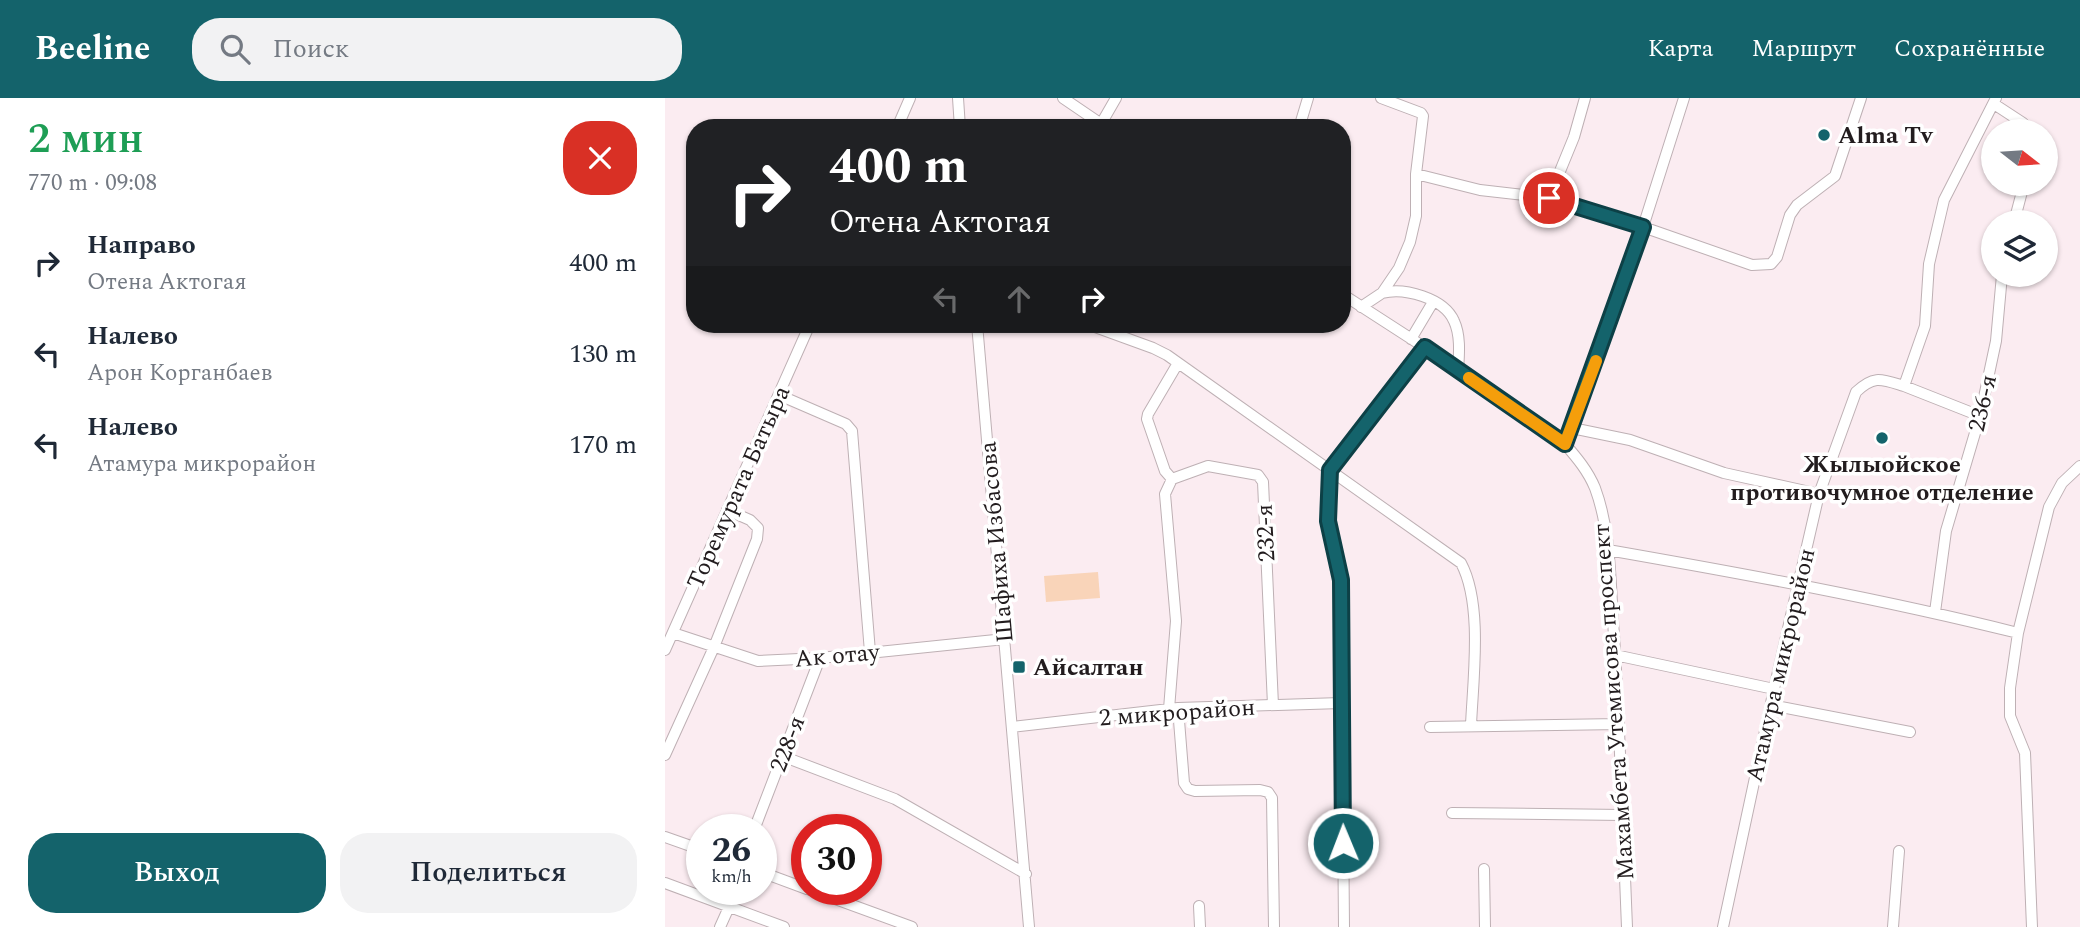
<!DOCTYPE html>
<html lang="ru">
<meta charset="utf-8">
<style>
:root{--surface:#fff;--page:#f2f2f3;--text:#1f2937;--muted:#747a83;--accent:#14636b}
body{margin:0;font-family:Spectral,serif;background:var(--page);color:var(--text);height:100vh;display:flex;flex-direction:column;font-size:26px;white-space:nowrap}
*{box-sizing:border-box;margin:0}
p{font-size:23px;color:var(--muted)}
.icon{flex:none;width:38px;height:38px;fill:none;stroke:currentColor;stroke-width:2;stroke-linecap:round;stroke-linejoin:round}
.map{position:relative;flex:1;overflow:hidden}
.panel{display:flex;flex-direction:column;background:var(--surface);width:665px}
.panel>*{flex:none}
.top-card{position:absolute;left:21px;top:21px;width:665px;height:214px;border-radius:28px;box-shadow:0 2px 5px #0004;background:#202124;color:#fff;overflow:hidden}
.needle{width:46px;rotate:107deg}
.controls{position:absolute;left:1316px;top:21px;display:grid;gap:14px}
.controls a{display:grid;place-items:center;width:77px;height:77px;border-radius:50%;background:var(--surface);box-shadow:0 2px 5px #0004;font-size:35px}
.speed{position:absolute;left:21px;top:716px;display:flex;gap:14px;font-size:35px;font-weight:700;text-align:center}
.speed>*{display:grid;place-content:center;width:91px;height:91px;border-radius:50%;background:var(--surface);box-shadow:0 2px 5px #0004;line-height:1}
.speed small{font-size:18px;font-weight:400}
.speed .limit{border:10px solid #d22;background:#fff;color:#111}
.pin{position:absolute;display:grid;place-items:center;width:60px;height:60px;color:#fff;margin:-30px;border:4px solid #fff;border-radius:50%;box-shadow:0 2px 7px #0007}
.me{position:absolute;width:77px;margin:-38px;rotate:359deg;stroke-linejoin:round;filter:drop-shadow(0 0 5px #0008)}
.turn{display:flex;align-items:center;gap:24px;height:147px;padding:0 28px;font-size:32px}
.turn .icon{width:91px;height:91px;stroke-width:2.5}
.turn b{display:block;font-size:49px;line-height:60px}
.lanes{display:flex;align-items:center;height:66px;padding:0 28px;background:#0003;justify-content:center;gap:35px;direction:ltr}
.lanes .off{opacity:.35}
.round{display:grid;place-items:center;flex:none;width:74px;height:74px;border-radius:28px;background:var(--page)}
.overview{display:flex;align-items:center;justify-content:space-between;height:119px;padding:0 28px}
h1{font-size:42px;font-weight:600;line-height:52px;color:#1e9e55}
.cta{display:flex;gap:14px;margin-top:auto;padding:14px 28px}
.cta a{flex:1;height:80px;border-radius:28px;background:var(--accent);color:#fff;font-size:28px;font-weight:600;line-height:80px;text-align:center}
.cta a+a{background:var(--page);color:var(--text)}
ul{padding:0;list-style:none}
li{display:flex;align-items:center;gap:21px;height:91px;padding:0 28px}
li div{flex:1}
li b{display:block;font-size:26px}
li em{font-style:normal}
header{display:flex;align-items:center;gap:42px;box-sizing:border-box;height:98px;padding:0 35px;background:var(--accent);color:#fff}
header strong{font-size:33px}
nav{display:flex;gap:38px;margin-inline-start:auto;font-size:24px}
.search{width:490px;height:63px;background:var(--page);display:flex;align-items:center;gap:18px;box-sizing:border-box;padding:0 24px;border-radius:28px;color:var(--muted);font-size:26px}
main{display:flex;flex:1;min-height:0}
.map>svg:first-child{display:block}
.garden{fill:#f9d4b9}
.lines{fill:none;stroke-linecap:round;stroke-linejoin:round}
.minor-casing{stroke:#beb0b4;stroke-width:12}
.minor{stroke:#fff;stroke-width:10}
.route-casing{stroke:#0d4046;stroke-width:18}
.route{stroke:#14636b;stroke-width:12}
.slow{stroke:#f59e0b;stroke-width:12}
.poi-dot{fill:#14636b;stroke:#fff;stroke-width:2.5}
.labels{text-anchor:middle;stroke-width:7;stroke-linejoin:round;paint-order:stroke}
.poi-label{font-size:24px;font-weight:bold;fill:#221c1e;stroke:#fff;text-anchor:start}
.street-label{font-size:24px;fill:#221c1e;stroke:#fff}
</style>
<header>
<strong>Beeline</strong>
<div class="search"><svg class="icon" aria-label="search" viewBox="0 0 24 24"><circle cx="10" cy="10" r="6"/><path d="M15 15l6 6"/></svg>Поиск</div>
<nav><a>Карта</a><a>Маршрут</a><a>Сохранённые</a></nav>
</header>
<main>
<section class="panel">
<div class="overview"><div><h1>2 мин</h1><p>770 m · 09:08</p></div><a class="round" style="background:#d93025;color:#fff"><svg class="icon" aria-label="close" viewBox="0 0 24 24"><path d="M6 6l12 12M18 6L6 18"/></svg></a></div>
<ul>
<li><svg class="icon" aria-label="right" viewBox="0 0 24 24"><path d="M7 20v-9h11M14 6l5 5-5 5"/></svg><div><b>Направо</b><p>Отена Актогая</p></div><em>400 m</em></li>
<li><svg class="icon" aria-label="left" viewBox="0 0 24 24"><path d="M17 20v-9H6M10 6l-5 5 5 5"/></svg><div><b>Налево</b><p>Арон Корганбаев</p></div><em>130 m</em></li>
<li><svg class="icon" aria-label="left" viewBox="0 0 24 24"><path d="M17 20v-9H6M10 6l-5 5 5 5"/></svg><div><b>Налево</b><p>Атамура микрорайон</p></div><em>170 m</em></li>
</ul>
<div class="cta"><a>Выход</a><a>Поделиться</a></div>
</section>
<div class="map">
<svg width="1415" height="829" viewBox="0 0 1415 829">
<rect width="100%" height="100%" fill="#fbecf1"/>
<!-- garden -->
<path class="garden" d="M433,474l2,26 -54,4 -2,-26z"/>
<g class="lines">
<!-- minor casing -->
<g class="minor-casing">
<path id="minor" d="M293,0l2,30
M398,0l44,30
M1329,6l29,19 6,8
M436,26l15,-26
M232,30l13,-30
M634,30l9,-30
M751,76l64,16 69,8 94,29 109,38 19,-1 6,-7 13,-42 7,-10 38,-29 26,-78
M884,100l25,-61 11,-39
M1349,124l10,-38
M717,195c22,-6 62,5 72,28 7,15 5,34 4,50
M677,196l82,53 141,97c12,14 23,27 30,44 17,46 15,99 19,147 6,97 9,195 13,292
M696,209l21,-14 17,-25 11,-26 6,-26v-42l7,-58 -2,-3 -40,-15
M312,226l52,603
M422,226l66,24 14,7 294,208c22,41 12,116 10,162
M746,241l22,-37
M1239,288l76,30
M114,297l67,29 6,7 18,221
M907,330l58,12 94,33 95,21
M900,346l78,-217 41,-129
M507,381l-7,-8 -18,-52 1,-5 30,-51
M943,452c137,24 274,49 410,83
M1270,514l11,-81 34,-115 16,-75 6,-66
M8,535l85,28 62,-3 185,-19
M0,552l145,-326
M950,557l159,34
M1106,607l139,27
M513,610l6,75 4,6 7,2 65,-1 8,2 4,6 2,129
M504,611l7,-88 -11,-127 7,-15 36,-13 50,9 5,7 10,223
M347,629l166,-19 163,-5
M765,629l189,-3
M0,657l49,-108 43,-108 1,-11 -8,-8 -23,-10
M117,658l113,43 131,75
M787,715l171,2
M89,732l66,-172
M0,739l37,13
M819,771l1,58
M96,774l46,17
M0,785l119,44
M143,791l104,38
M534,808l1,21
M55,829l9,-20
M679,829l-3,-347 -13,-59 2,-51 94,-123
M1058,829l51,-238 45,-195 37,-102c18,-17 25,-13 48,-6l21,-60 4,-62 15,-64 52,-102
M1228,829l6,-76
M1367,829l-7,-174 -15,-37v-28l8,-55 31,-126 13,-24 18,-17"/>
</g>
<!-- minor -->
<use href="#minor" class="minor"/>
</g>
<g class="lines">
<!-- route casing -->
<g class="route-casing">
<path id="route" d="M678,745l-2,-263 -13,-59 2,-51 95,-123 140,97 78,-217 -94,-29"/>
</g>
<!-- route -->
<use href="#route" class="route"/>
<!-- slow -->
<path class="slow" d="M804,280l96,66 31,-83"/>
</g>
<!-- markers -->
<g class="poi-dot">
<circle cx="1159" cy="37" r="7"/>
<circle cx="1217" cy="340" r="7"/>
<rect x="347" y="562" width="14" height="14" rx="3.5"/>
</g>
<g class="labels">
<!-- poi labels -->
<g class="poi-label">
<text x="1173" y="45">Alma Tv</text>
<text x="1217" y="374" text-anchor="middle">Жылыойское<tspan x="1217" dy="28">противочумное отделение</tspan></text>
<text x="368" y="577">Айсалтан</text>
</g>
<!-- street labels -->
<g class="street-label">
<text transform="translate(1317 305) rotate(-77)" y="8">236-я</text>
<text transform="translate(73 389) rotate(-66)" y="8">Торемурата Батыра</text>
<text transform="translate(600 435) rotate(-93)" y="8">232-я</text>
<text transform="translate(331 444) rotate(-95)" y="8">Шафиха Избасова</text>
<text transform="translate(172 557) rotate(-5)" y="8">Ак отау</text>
<text transform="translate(1115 567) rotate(-77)" y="8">Атамура микрорайон</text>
<text transform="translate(948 604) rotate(-94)" y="8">Махамбета Утемисова проспект</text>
<text transform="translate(512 614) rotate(-4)" y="8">2 микрорайон</text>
<text transform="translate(122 646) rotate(-69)" y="8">228-я</text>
</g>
</g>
</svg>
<div class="controls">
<a><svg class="needle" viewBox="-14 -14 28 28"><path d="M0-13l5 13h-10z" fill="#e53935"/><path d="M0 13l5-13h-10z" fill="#747a83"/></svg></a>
<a><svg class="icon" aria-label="layers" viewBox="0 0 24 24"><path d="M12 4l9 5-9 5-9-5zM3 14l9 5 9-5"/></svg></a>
</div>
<div class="speed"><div>26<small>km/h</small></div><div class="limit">30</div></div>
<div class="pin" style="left:884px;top:100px;background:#d93025"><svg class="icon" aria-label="arrive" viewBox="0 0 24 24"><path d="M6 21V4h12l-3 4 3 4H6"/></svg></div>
<svg class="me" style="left:678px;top:745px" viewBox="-20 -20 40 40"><circle r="17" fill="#14636b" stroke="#fff" stroke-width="3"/><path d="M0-11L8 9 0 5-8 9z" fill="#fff"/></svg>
<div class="top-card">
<div class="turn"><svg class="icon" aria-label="right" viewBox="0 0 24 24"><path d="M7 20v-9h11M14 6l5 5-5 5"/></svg><div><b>400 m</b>Отена Актогая</div></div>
<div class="lanes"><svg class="icon off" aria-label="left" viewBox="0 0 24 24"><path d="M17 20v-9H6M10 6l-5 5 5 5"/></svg><svg class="icon off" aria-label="ahead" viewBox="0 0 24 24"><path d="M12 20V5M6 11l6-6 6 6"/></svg><svg class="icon" aria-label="right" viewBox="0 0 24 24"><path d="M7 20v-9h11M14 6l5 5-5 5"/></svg></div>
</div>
</div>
</main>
